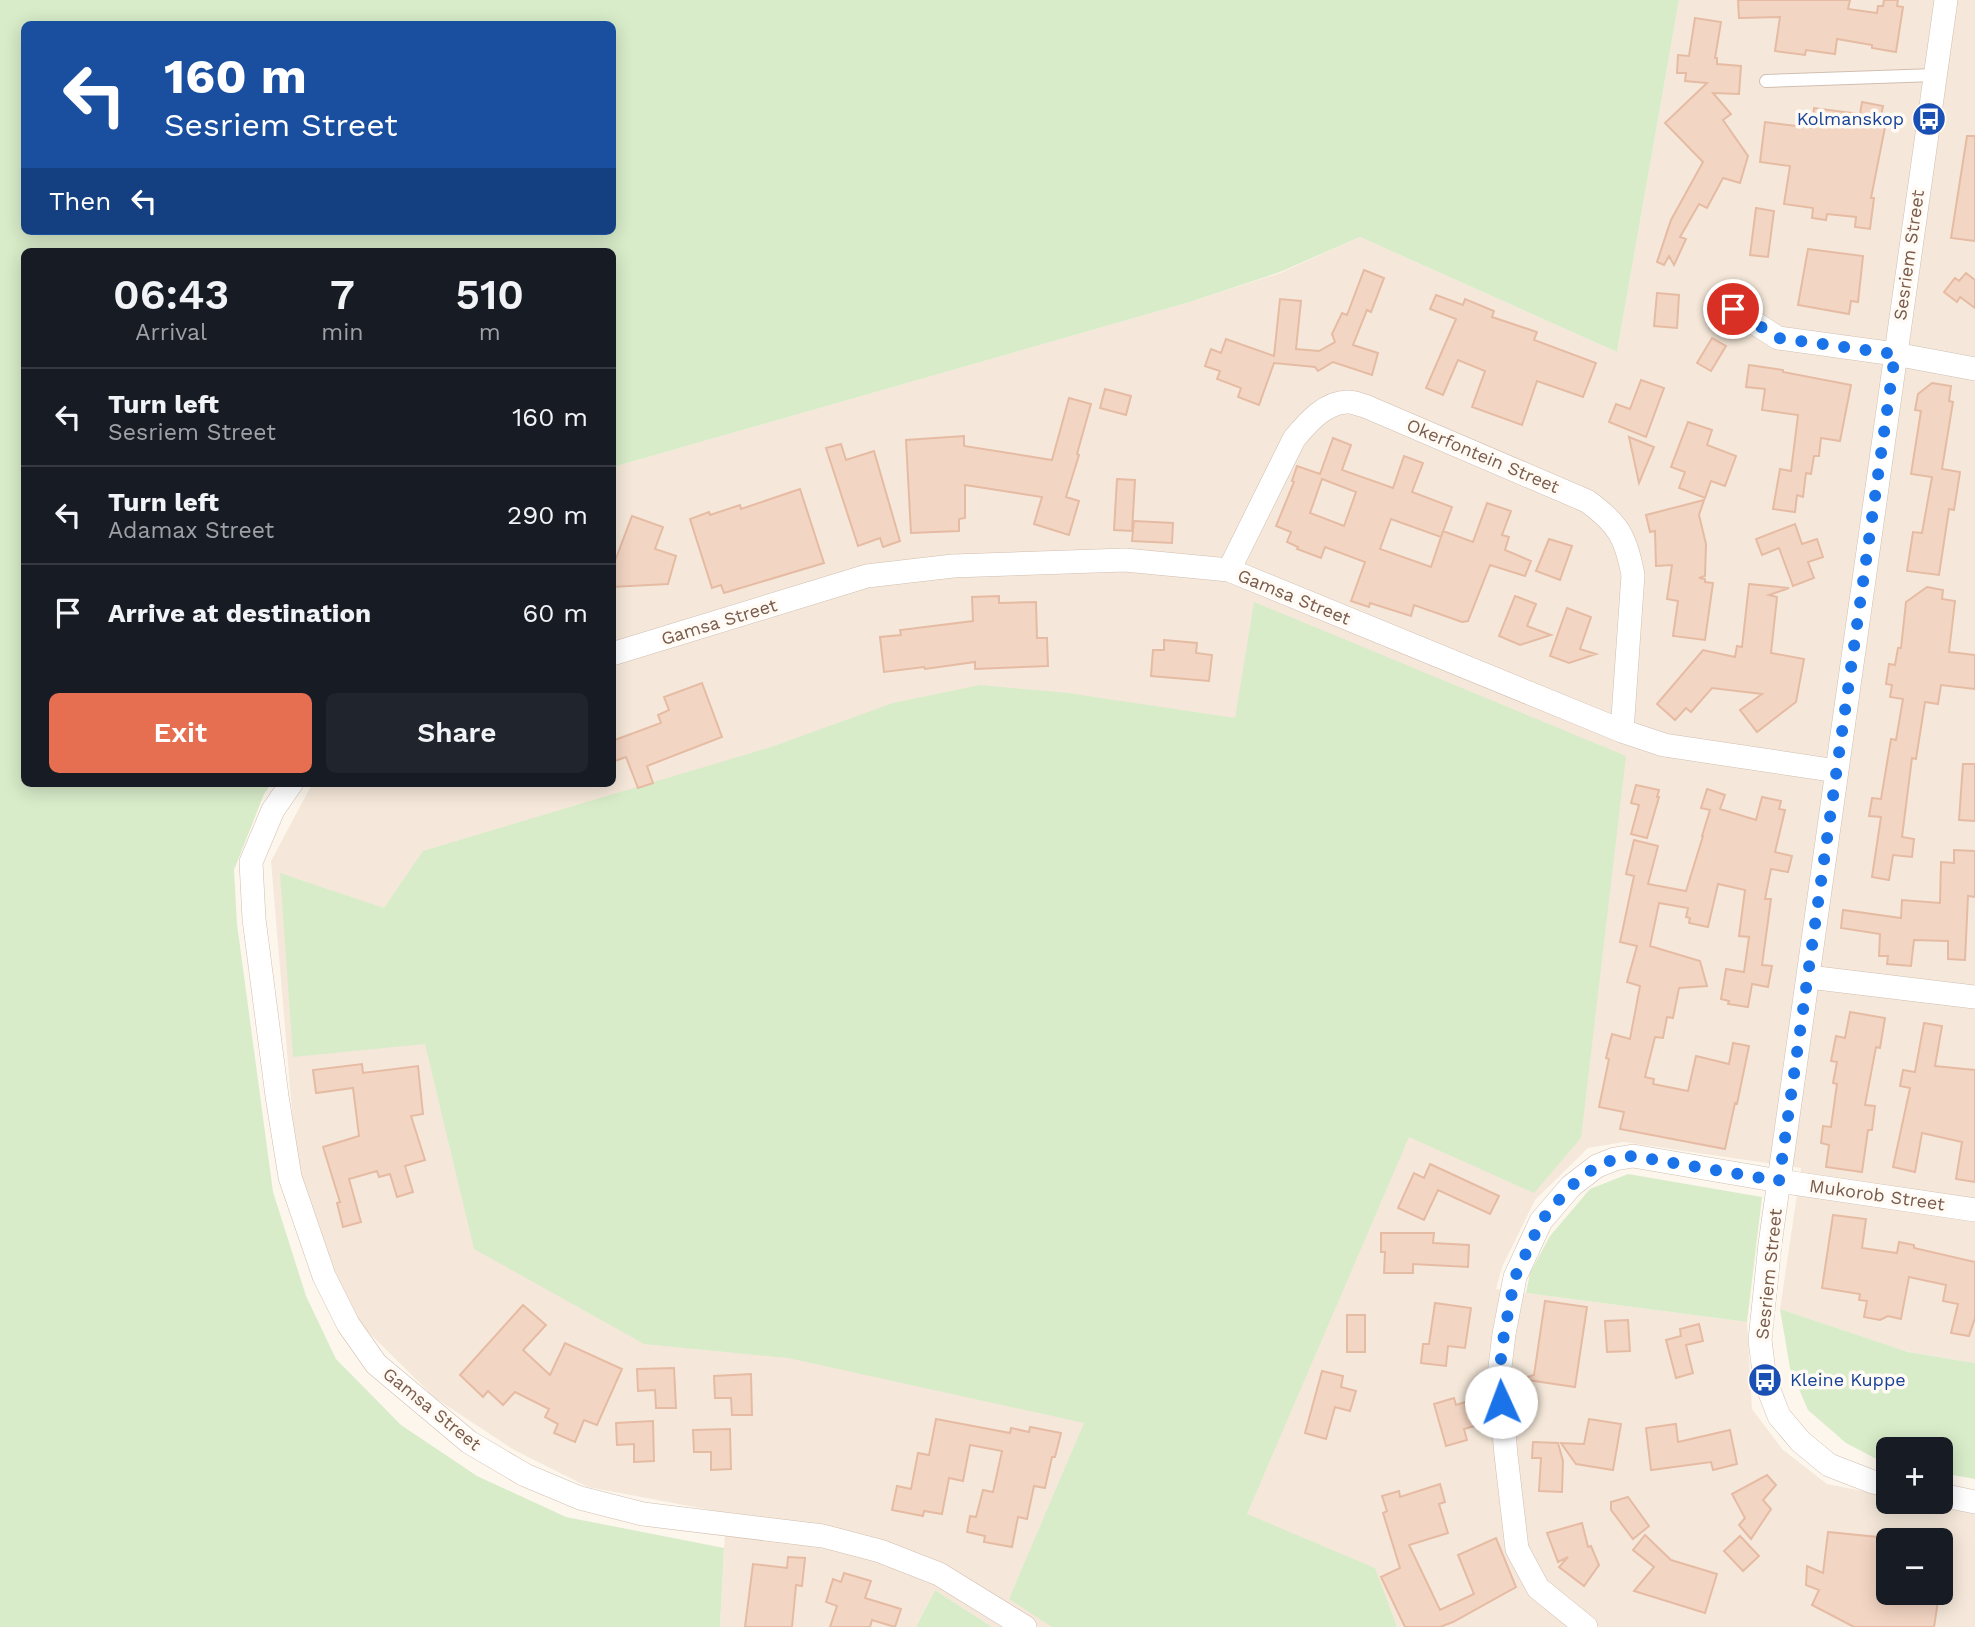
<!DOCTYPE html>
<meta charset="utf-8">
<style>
:root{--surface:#171b24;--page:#20242c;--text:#f1f3f6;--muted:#9ea1a6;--line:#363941;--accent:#e76f51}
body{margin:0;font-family:"Work Sans",sans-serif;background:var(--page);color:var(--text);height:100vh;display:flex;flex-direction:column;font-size:26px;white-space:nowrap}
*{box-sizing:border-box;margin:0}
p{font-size:23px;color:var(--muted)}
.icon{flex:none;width:38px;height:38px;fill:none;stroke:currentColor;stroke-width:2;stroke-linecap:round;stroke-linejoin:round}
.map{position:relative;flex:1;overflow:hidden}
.drawer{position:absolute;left:21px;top:248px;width:595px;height:539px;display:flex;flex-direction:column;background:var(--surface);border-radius:10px;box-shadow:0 4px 18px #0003}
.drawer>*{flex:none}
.banner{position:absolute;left:21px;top:21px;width:595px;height:214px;border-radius:10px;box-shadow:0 4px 18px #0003;background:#1a4fa0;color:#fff;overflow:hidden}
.buttons{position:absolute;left:1876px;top:1437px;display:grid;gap:14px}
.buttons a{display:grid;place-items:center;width:77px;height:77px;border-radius:10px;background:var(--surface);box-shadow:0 4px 18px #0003;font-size:35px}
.pin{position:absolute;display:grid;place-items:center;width:60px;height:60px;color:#fff;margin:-30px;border:4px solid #fff;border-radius:50%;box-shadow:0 2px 7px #0007}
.me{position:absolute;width:77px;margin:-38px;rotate:358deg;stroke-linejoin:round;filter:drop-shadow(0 0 5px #0008)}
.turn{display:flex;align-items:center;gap:24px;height:147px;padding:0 28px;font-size:32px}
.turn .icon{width:91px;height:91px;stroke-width:2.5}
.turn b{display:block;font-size:49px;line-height:60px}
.then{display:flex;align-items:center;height:66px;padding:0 28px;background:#0003;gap:14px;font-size:26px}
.eta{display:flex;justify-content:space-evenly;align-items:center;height:119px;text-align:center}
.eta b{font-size:42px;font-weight:600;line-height:49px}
.button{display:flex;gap:14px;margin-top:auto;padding:14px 28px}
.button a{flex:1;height:80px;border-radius:10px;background:var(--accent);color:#fff;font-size:28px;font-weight:600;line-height:80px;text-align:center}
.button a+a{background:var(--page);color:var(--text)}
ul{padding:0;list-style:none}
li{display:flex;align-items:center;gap:21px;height:98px;padding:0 28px;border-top:2px solid var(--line)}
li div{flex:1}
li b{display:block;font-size:26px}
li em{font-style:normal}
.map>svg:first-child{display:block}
.residential{fill:#f5e8da;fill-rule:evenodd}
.green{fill:#d8ecc9;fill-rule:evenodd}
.building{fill:#f3d5c3;stroke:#e6bba3;stroke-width:2;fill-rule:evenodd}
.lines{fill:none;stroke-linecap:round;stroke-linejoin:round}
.lane-casing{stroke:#d1beb0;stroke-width:14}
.street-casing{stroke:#d1beb0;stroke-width:24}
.lane{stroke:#fff;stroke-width:12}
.street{stroke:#fff;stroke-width:23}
.route{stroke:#1a73e8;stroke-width:12;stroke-dasharray:0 21.6}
.labels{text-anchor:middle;stroke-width:7;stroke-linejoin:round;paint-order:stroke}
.transit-label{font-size:18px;fill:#164399;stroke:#fffaf3;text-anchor:end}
.street-label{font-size:18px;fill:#7a5c4d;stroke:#fffaf3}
</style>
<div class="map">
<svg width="1975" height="1627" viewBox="0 0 1975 1627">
<rect width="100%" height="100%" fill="#fdf6ec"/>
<!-- residential -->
<path class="residential" d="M1679,0h296v1363l-67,-11 -128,-43 21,-141 -177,-26 -36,6 -53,52 -33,67 -6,22 251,33 5,87 30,40 45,35 61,12v6h31l56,10v115h-983l-57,-37 -19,37h-196l6,-114 -138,-26 -74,-37 -79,-52 -79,-78 -24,-43 -36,-118 -25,-298 41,-77h300l1,-317 577,-165 90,-29 80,-36 257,115zM1888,1540h53v52h-53z"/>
<!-- green -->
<path class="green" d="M0,0h1679l-62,352 -257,-115 -80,35 -90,30 -577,165 -1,-215h-588v532h247l-7,10 -30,76 3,54 36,268 33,104 30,63 65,66 76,51 89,41 158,31 -4,79h-720zM24,24h588v207h-588z
M1254,602l372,154 -45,382 -47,55 -125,-56 -162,377 128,54 22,59h-345l-43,-28 75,-176 -296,-65 -144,-14 -170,-95 -49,-205 -132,13 -13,-184 104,35 39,-57 348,-104 122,-44 87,-18 88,8 167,25z
M1628,1174l134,23 -15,125 -221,-29 4,-20 20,-37 40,-47z
M1780,1309l128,43 67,11v116l-34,-6v-24h-53v16l-42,-22 -38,-33 -18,-42z
M935,1590l57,37h-76z"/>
<!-- building -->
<path class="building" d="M1738,0h112l-2,9 29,4 1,-7h5l1,-6h14l-1,6 6,1 -7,45 -24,-4v-3l-35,-6 -2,15 -29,-4 -1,5 -30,-4 5,-34 -41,1z
M1695,18l26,4 -6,36h2v6l24,2 -2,28 -26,-1 18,21 -8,6 25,36 -8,27 -17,-5 -16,30 -8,-4 -19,33 6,2 -12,26 -5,-9 -5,9 -7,-3 14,-42 32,-58 -38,-39 42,-40 -22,-2 1,-8h-9l1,-18 11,1z
M1862,102l21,4 -2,10 6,1 -16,81h3l-4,31 -15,-2 1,-10 -29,-3 -1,6 -14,-2 1,-10 -29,-4 6,-38 -30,-4 5,-40 47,6 2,-20 46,6z
M1967,136h8v105l-24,-3z
M1756,208l18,3 -6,46 -18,-2z
M1808,249l55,7 -5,46 -7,-1 -2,13 -51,-9z
M1364,270l20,8 -13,34 -4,-2 -14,35 25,8 -6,22 -39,-13 -15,9 -3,-4 -41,-4 -15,42 -21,-8 3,-9 -24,-9 3,-8 -15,-5 6,-17 10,4 5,-14 48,17 6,-57 21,2 -5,48 23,2 16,-9 -3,-8 10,-21 5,2z
M1966,273l9,7v28l-15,-11 -3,5 -13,-10 11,-14 4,3z
M1657,293l22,2 -2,33 -23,-2z
M1436,295l27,10 2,-6 29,12 -2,6 45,15 -3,8 62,23 -13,34 -46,-16 -15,44 -50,-18 13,-36 -27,-11 -15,35 -17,-7 30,-69 -26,-10z
M1712,338l14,8 -15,25 -14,-8z
M1749,365l34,5v2l68,13 -11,56 -19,-3 -2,18h-5l-3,18 -5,-1 -3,24 -6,-2 -2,17 -22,-3 7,-40 11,2 7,-56 -36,-5 3,-21 -19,-2z
M1641,380l23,8 -18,49 -37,-15 7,-18 14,5z
M1932,383l19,3 -2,15 4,1 -11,67 18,3 -6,38 -5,-1 -10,66 -32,-4 6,-39 9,1 10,-56 -21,-3 10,-63 -6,-1 3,-16z
M1105,389l26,7 -5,19 -26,-7z
M1069,398l22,6 -14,50 2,1 -13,42 13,4 -10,34 -35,-11 8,-27 -77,-12v33l-6,1v12l-48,2 -5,-93 58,-4v10l88,14z
M1688,422l24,8 -5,15 29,11 -11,30 -14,-5 -6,17 -26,-10 6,-16 -14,-5z
M1629,437l25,10 -15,36z
M1333,438l18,7 -9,25 51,18 11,-32 19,7 -11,29 40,15 -11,30 -50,-18 -11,30 51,18 12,-36 30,11 14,-39 24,8 -9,24 7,2 -4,13 26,11 -6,15 -35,-11 -22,56 -6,1 -48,-17 -3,11 -41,-13 -1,4 -18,-6 14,-39 -40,-15 -4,11 -24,-9 1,-2 -11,-5 4,-10 -15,-6 18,-44 -2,-1 5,-15 23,8zM1322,479l34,13 -12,34 -34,-13z
M841,444l5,16 28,-9 26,90 -17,6 -3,-9 -22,8 -32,-98z
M1117,479l18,1 -3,51 -18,-1z
M800,489l24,74 -100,30 -3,-8 -9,3 -22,-69 19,-7 1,3 30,-10 1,4z
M1704,500l-5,15 7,29 -1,32 -6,2 6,1v3l8,1 -8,57 -32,-4 5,-35 -11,-2 5,-34 -16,1 -1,-35 -5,1 -4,-17z
M632,516l31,11 -8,22 21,7 -8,28 -56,3v-18z
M1134,521l39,2 -1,20 -40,-2z
M1795,524l7,20 15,-5 6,18 -15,5 6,16 -21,8 -14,-38 -17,7 -6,-16z
M1549,539l23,7 -12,34 -24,-9z
M1749,584l40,4 -20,7 8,2 -6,56 33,6 -8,43 -39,30 -17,-22 22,-16 -50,-6 -21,24 -5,-4 -11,12 -18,-16 46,-54 32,7 2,-11 5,1z
M1927,587l16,3 -1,9 13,2 -6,51 26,3v34l-34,-4 -3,19 -13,-2 -9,57 -4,-1 -10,79 12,2 -2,18 -19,-2 -4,25 -17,-3 9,-60 -12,-1 3,-18 9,1 10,-60 5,1 7,-41 -13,-2 2,-12 -6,-1 3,-20 6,1 3,-17h3l5,-46z
M999,596v7l37,-1 1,36h10l1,28 -73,3v-7l-50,7 -1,-2 -40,5 -4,-35 21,-2 -1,-5 73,-9 -1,-24z
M1515,596l21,8 -9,22 24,9 -31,10 -21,-9z
M1567,608l24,9 -11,32 16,5 -27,9 -19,-7z
M1164,640l33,3 -1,10 16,2 -3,26 -58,-5 2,-26h11z
M702,683l20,54 -75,29 6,17 -15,5 -12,-31 -14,5v-21l49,-18 -3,-8 11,-5 -5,-13z
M1963,764h12v57l-16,-1z
M1636,785l23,5 -2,7h2l-12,41 -16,-4 8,-29 -8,-2z
M1707,789l18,6 -5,14 36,11 6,-23 19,4 -2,8 6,1 -10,42 17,4 -4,16 -17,-3 -6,30h6l-9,66 10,1 -4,21 -16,-3 -4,23 -20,-3 1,-3 -8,-2 5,-30 18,3 5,-35 -10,-1 6,-46 -27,-6 -10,43 -19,-4 1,-5 -4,-1 2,-9 -29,-5 -9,43 50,15 7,25 -28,2 -6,30 -6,-1 -4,21 -8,-1 -10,40 9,2 -1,5 35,7 8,-35 33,8 4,-21 16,3 -12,58 -2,-1 -10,46 -105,-20 4,-17 -25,-5 10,-48 -3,-1 6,-24 18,5 10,-53 -13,-4 10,-36 -17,-4 14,-66 -8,-2 8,-34 24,6 -10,38 38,7 17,-55h-1l8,-26 -9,-2z
M1954,850l21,1v46l-7,-1 -3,64 -17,-1v-18l-34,-1 -3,26 -24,-2 1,-8h-9l1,-22 -39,-6 2,-18 58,8 1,-18 38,3 1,-41 13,1z
M1850,1012l35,6 -5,30 -4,-1 -11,58 10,1 -3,24h-4l-6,42 -36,-5 3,-22 -8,-2 2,-17 8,1 6,-43 -4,-1 4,-21 -6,-1 5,-25 9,2z
M1924,1023l18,3 -7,40 40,4v112l-19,-3 6,-37 -40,-9 -7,39 -22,-5 17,-79 -10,-2 3,-16 12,2z
M362,1064l1,9 55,-7 5,48 -12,2 14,44 -20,6 8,26 -16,5 -7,-23 -11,3 -2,-6 -28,8 12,43 -18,5 -6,-24 3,-1 -17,-55 36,-11 -6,-48 -37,5 -3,-23z
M1430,1164l69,32 -9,18 -52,-24 -14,30 -26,-12 16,-35 10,5z
M1833,1215l33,4 -4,29 35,5 2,-11 15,3v3l61,14v56l-6,18 -18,-3 7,-29 -15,-3 3,-16 -37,-8 -8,42 -13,-3 -8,4 -16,-3 3,-16 -8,-1 1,-6 -38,-6z
M1381,1233h53l-1,10 36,2 -1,22 -55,-3v9h-29l1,-21h-4z
M1545,1301l42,6 -12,80 -54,-8 13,-4z
M1435,1303l36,5 -6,40 -17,-2 -2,20 -25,-3 2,-19h6z
M523,1305l23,20 -23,25 27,25 15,-32 57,26 -25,56 -13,-5 -9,22 -21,-9 4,-9 -13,-7 4,-8 -34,-17 -12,13 -15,-14 -5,6 -23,-22z
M1347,1315h18v37h-18z
M1628,1320l2,31 -23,1 -2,-31z
M1699,1324l4,17 -17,4 7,28 -17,5 -10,-38 15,-4 -1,-7z
M674,1368l2,40h-20l-1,-18 -17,1 -1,-22z
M1322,1371l21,5 -2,11 15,4 -6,20 -15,-4 -9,32 -21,-6z
M751,1374l1,41h-20l-1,-17h-16l-1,-22z
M1454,1398l2,7 22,-7 7,25 -21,6 3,11 -21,6 -12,-42z
M936,1419l74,14 1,-5 18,4 1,-5 31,6 -6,24h-3l-7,31 -11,-2 -7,33 -9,-2 -6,30 -28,-5 1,-6 -18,-4 3,-16 6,1 7,-27 10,2 9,-41 -32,-6 -7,36 -14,-3 -7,36 -18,-3 -1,5 -31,-6 5,-24 14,3 7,-36 11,2z
M1589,1419l32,5 -8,46 -37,-6 -15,-21 23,1z
M653,1421l1,40 -20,1v-18l-17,1 -1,-22z
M1676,1424l2,18 52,-12 7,34 -24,6 -2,-8 -60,8 -5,-42z
M730,1429l1,40 -20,1v-18h-17l-1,-22z
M1533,1442l25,1 5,18 -1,31 -23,-1 2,-33h-9z
M1767,1475l9,10 -13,15 8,9 -20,30 -12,-14 6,-7 -13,-24z
M1440,1484l5,18 -6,2 9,29 -39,12 31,65 34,-16 -16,-39 38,-17 20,49 -63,35 -13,5h-35l-24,-50 19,-9 -17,-55 4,-2 -5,-15 17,-5 1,6z
M1628,1497l21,29 -16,13 -22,-29v-8z
M1582,1523l6,24 3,-1 8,19 -15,21 -25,-19 9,-10 -10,5 -11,-29z
M1828,1532l60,6v54l5,1 -1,2 46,6 -4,26h-80l-42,-22 7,-15 -13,-5 1,-19 16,7z
M1645,1535l26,25 46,14 -12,39 -71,-22 20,-24 -21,-17z
M1740,1536l19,20 -16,15 -19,-20z
M788,1557l17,1 -3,28 -6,-1 -4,42h-47l8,-63 34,4z
M844,1573l27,8 -6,17 36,11 -6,18 -23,-7 -2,7h-40l7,-21 -11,-4 7,-23 8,3z"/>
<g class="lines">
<!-- lane casing -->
<g class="lane-casing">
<path id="lane" d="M1766,81l169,-6"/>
</g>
<!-- street casing -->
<g class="street-casing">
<path id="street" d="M1733,309l45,29 117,16 80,15
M1229,570l65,-131c13,-16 32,-38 55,-37 5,0 11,3 16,4l222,95c32,23 39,37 46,74l-11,156
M612,654l255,-78 86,-10 172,-6 104,10 393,161 42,14 173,26
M291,784l-18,26 -22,52 3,57 23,177 13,81 34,99 24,48 28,40 93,78 56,33 55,23 63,16 180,22 57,15 59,23 86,53
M1809,977l166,20
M1888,1485l-15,-3 -44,-17 -28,-23 -22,-26 -14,-36 -5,-40 10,-96 176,-1244
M1941,1495l34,7
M1586,1627l-48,-39 -21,-39 -11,-94 -7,-80 5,-41 11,-57 26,-56 30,-35 26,-20 18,-7 18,-3 146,25 196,29"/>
</g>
<!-- lane -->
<use href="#lane" class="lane"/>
<!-- street -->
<use href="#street" class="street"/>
</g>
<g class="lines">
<!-- route -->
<path class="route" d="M1501,1402l-2,-27 5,-41 11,-57 26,-56 30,-35 26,-20 18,-7 18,-3 146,25 116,-827 -117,-16 -45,-29"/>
</g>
<!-- icons -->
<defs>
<g id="bus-disc" transform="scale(1.75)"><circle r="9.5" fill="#1a4fb4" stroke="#fffaf3"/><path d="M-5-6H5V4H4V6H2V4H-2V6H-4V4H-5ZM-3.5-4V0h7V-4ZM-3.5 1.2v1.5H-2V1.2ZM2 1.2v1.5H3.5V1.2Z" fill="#fff"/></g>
</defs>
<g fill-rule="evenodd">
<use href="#bus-disc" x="1929" y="119"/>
<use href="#bus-disc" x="1765" y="1380"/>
</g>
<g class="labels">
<!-- transit labels -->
<g class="transit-label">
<text x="1904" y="125">Kolmanskop</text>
<text x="1790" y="1386" text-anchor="start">Kleine Kuppe</text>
</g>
<!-- street labels -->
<g class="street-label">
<text transform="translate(1909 255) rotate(-82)" y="6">Sesriem Street</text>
<text transform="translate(1483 456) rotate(23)" y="6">Okerfontein Street</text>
<text transform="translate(1294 597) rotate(22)" y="6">Gamsa Street</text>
<text transform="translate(719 622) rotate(-17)" y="6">Gamsa Street</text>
<text transform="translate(1877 1195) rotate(8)" y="6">Mukorob Street</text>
<text transform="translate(1769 1274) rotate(-84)" y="6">Sesriem Street</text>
<text transform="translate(432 1409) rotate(39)" y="6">Gamsa Street</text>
</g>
</g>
</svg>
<div class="buttons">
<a>+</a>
<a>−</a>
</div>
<div class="pin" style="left:1733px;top:309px;background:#d93025"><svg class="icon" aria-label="arrive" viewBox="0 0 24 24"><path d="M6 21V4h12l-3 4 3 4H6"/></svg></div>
<svg class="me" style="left:1501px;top:1402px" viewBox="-20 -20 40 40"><circle r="19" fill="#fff"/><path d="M0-13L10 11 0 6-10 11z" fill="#1a73e8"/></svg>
<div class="banner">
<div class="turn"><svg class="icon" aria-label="left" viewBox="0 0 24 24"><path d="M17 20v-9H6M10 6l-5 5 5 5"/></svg><div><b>160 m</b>Sesriem Street</div></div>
<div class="then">Then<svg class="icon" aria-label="left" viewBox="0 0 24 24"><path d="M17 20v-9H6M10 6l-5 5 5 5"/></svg></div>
</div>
<section class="drawer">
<div class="eta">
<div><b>06:43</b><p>Arrival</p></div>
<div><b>7</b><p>min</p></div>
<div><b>510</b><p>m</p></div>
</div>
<ul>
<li><svg class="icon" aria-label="left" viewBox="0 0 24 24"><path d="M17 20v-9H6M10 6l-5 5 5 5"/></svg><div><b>Turn left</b><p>Sesriem Street</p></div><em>160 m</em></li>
<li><svg class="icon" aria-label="left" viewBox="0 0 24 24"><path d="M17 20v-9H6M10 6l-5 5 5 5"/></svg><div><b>Turn left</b><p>Adamax Street</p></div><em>290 m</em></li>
<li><svg class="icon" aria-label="arrive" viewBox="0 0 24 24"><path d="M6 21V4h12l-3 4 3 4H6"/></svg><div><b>Arrive at destination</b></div><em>60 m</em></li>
</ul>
<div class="button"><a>Exit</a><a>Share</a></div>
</section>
</div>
